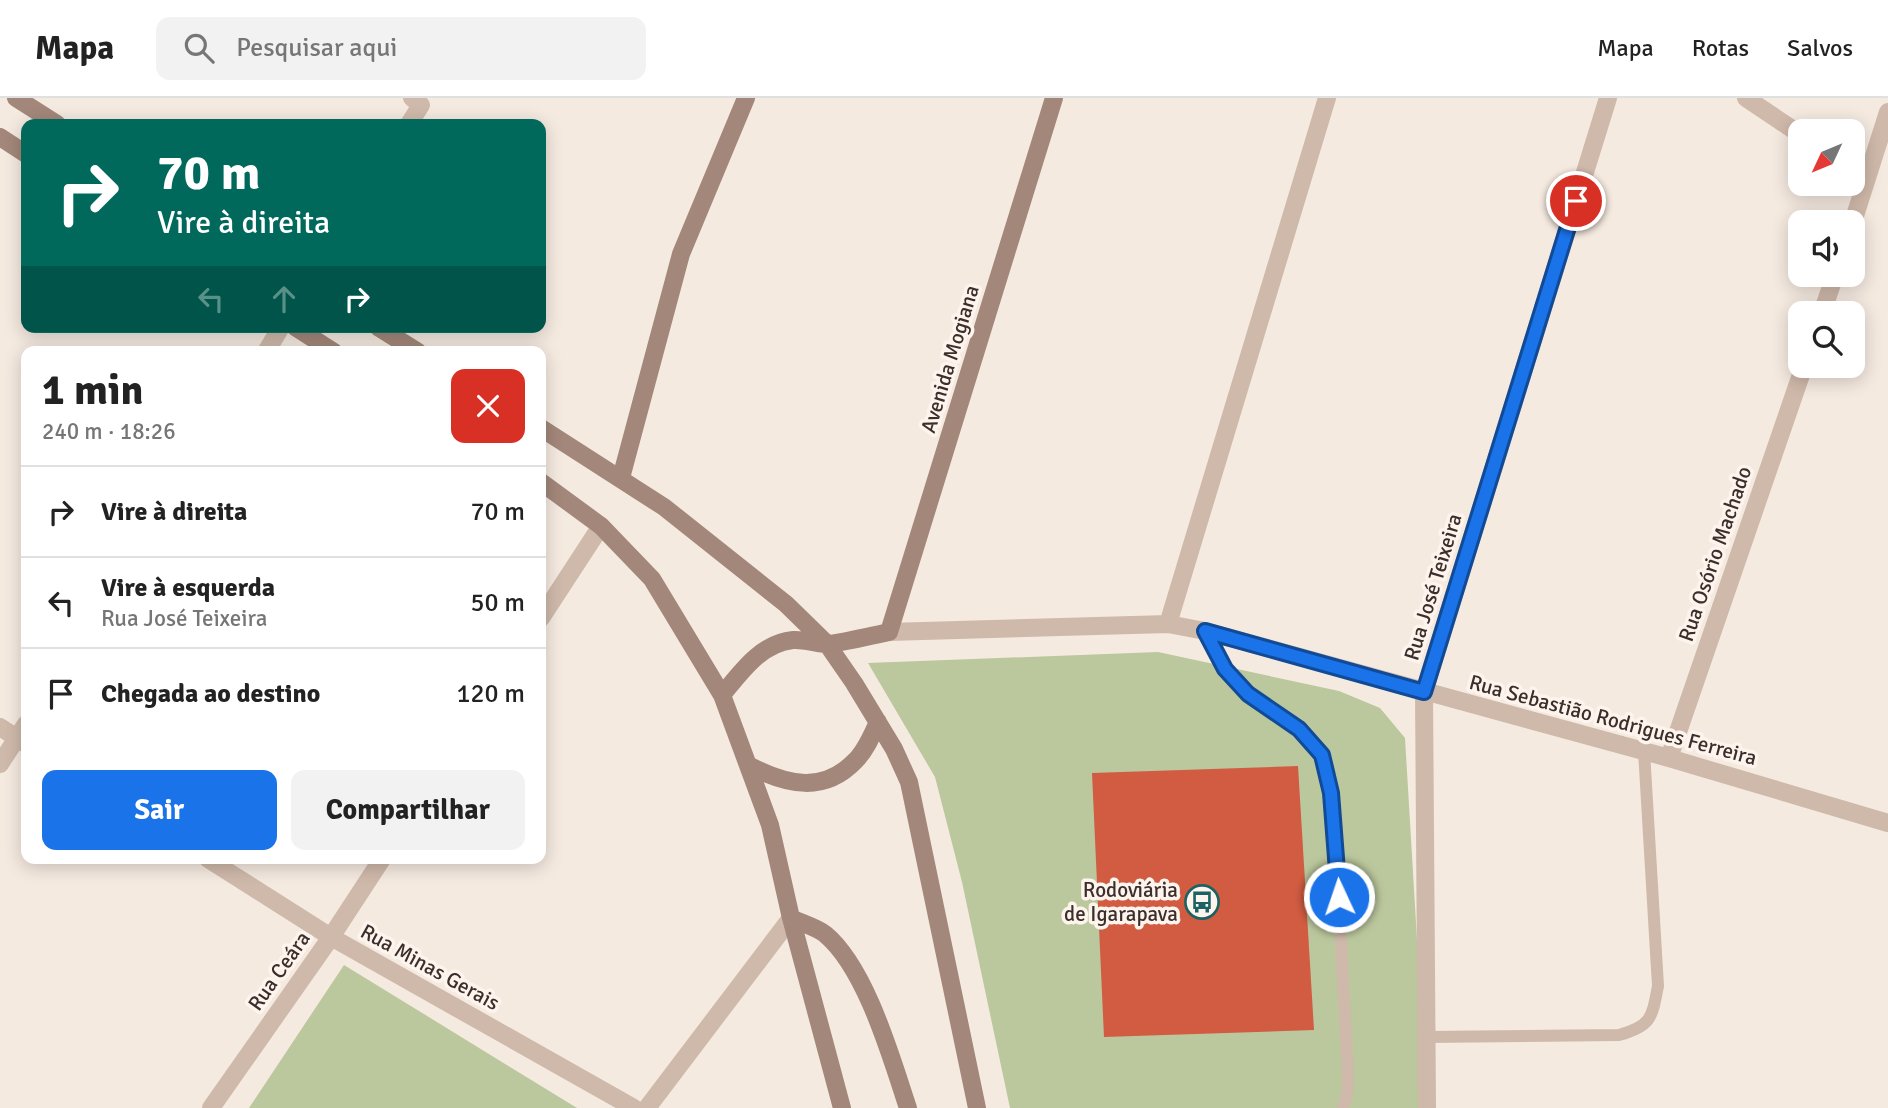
<!DOCTYPE html>
<html lang="pt">
<meta charset="utf-8">
<style>
:root{--surface:#fff;--page:#f2f2f2;--text:#222;--muted:#767676;--line:#e0e0e0;--accent:#1a73e8}
body{margin:0;font-family:Signika,sans-serif;background:var(--page);color:var(--text);height:100vh;display:flex;flex-direction:column;font-size:26px;white-space:nowrap}
*{box-sizing:border-box;margin:0}
p{font-size:23px;color:var(--muted)}
.icon{flex:none;width:38px;height:38px;fill:none;stroke:currentColor;stroke-width:2;stroke-linecap:round;stroke-linejoin:round}
.map{position:relative;flex:1;overflow:hidden}
.side{position:absolute;left:21px;top:248px;width:525px;height:518px;display:flex;flex-direction:column;background:var(--surface);border-radius:14px;box-shadow:0 4px 18px #0003}
.side>*{flex:none}
.hud{position:absolute;left:21px;top:21px;width:525px;height:214px;border-radius:14px;box-shadow:0 4px 18px #0003;background:#00695c;color:#fff;overflow:hidden}
.needle{width:46px;rotate:226deg}
.tools{position:absolute;left:1788px;top:21px;display:grid;gap:14px}
.tools a{display:grid;place-items:center;width:77px;height:77px;border-radius:14px;background:var(--surface);box-shadow:0 4px 18px #0003;font-size:35px}
.pin{position:absolute;display:grid;place-items:center;width:60px;height:60px;color:#fff;margin:-30px;border:4px solid #fff;border-radius:50%;box-shadow:0 2px 7px #0007}
.me{position:absolute;width:77px;margin:-38px;rotate:357deg;stroke-linejoin:round;filter:drop-shadow(0 0 5px #0008)}
.turn{display:flex;align-items:center;gap:24px;height:147px;padding:0 21px;font-size:32px}
.turn .icon{width:91px;height:91px;stroke-width:2.5}
.turn b{display:block;font-size:49px;line-height:60px}
.lanes{display:flex;align-items:center;height:66px;padding:0 21px;background:#0003;justify-content:center;gap:35px;direction:ltr}
.lanes .off{opacity:.35}
.round{display:grid;place-items:center;flex:none;width:74px;height:74px;border-radius:14px;background:var(--page)}
.overview{display:flex;align-items:center;justify-content:space-between;height:119px;padding:0 21px}
h1{font-size:42px;font-weight:700;line-height:52px}
.button{display:flex;gap:14px;margin-top:auto;padding:14px 21px}
.button a{flex:1;height:80px;border-radius:14px;background:var(--accent);color:#fff;font-size:28px;font-weight:700;line-height:80px;text-align:center}
.button a+a{background:var(--page);color:var(--text)}
ul{padding:0;list-style:none}
li{display:flex;align-items:center;gap:21px;height:91px;padding:0 21px;border-top:2px solid var(--line)}
li div{flex:1}
li b{display:block;font-size:26px}
li em{font-style:normal}
header{display:flex;align-items:center;gap:42px;box-sizing:border-box;height:98px;padding:0 35px;background:var(--surface);border-bottom:2px solid var(--line)}
header strong{font-size:33px}
nav{display:flex;gap:38px;margin-inline-start:auto;font-size:24px}
.search{width:490px;height:63px;background:var(--page);display:flex;align-items:center;gap:18px;box-sizing:border-box;padding:0 24px;border-radius:14px;color:var(--muted);font-size:26px}
.map>svg:first-child{display:block}
.green{fill:#bbc79d}
.building{fill:#d15c42}
.lines{fill:none;stroke-linecap:round;stroke-linejoin:round}
.service{stroke:#cfb9aa;stroke-width:12}
.minor{stroke:#cfb9aa;stroke-width:18}
.secondary{stroke:#a3877a;stroke-width:18}
.route-casing{stroke:#114b97;stroke-width:18}
.route{stroke:#1a73e8;stroke-width:12}
.labels{text-anchor:middle;stroke-width:7;stroke-linejoin:round;paint-order:stroke}
.street-label{font-size:21px;fill:#3c2e2a;stroke:#fcf4ed}
.poi-label{font-size:21px;fill:#3c2e2a;stroke:#fcf4ed;text-anchor:end}
</style>
<header>
<strong>Mapa</strong>
<div class="search"><svg class="icon" aria-label="search" viewBox="0 0 24 24"><circle cx="10" cy="10" r="6"/><path d="M15 15l6 6"/></svg>Pesquisar aqui</div>
<nav><a>Mapa</a><a>Rotas</a><a>Salvos</a></nav>
</header>
<div class="map">
<svg width="1888" height="1010" viewBox="0 0 1888 1010">
<rect width="100%" height="100%" fill="#f5eae0"/>
<!-- green -->
<path class="green" d="M1158,554l181,39 41,17 25,30 22,370h-417l-48,-226 -27,-105 -67,-114z
M344,867l233,143h-328z"/>
<!-- building -->
<path class="building" d="M1298,668l16,264 -210,7 -12,-264z"/>
<g class="lines">
<!-- service -->
<path class="service" d="M1205,533l20,38 23,25 51,35 23,26 9,39 5,52 12,231 -1,19 -4,12
M1427,939l192,-2c33,-9 33,-18 39,-49l-14,-235"/>
<!-- minor -->
<path class="minor" d="M1746,0l55,37
M409,26l12,-19 -9,-7
M1853,124l35,-110
M1822,215l13,-38
M266,254l15,-25
M541,520l60,-92
M1168,526l159,-526
M889,534l279,-8 37,7 464,127 219,65
M0,629l26,17
M1669,660l135,-392
M0,666l26,-40
M208,761l123,78 303,171
M211,1010l120,-171 51,-78
M647,1010l144,-190
M1427,1010l-3,-416 184,-594"/>
<!-- secondary -->
<path class="secondary" d="M16,0l41,26
M0,39l26,17
M295,229l39,25
M378,229l40,25
M541,330l123,79 122,97 41,40 27,39 40,66 15,33 68,326
M621,380l60,-224 65,-156
M541,384l60,44 51,53 70,116 48,130 21,93 51,190
M722,597c19,-23 39,-52 71,-55 13,-1 25,5 37,4 20,-3 40,-8 59,-12l165,-534
M750,668c37,19 74,28 106,-6 10,-10 16,-25 22,-38
M791,820c10,5 25,9 34,16 41,34 66,123 83,174"/>
</g>
<g class="lines">
<!-- route casing -->
<g class="route-casing">
<path id="route" d="M1339,799l-8,-104 -9,-38 -23,-26 -51,-35 -23,-25 -20,-38 219,61 152,-491"/>
</g>
<!-- route -->
<use href="#route" class="route"/>
</g>
<!-- icons -->
<defs>
<g id="bus-ring" transform="scale(1.75)"><circle r="9.5" fill="#fcf4ed" stroke="#1b6262" stroke-width="1.5"/><path d="M-5-6H5V4H4V6H2V4H-2V6H-4V4H-5ZM-3.5-4V0h7V-4ZM-3.5 1.2v1.5H-2V1.2ZM2 1.2v1.5H3.5V1.2Z" fill="#1b6262"/></g>
</defs>
<g fill-rule="evenodd">
<use href="#bus-ring" x="1202" y="804"/>
</g>
<g class="labels">
<!-- street labels -->
<g class="street-label">
<text transform="translate(950 261) rotate(-73)" y="7">Avenida Mogiana</text>
<text transform="translate(1715 456) rotate(-71)" y="7">Rua Osório Machado</text>
<text transform="translate(1433 489) rotate(-73)" y="7">Rua José Teixeira</text>
<text transform="translate(1613 622) rotate(15)" y="7">Rua Sebastião Rodrigues Ferreira</text>
<text transform="translate(430 869) rotate(29)" y="7">Rua Minas Gerais</text>
<text transform="translate(279 873) rotate(-55)" y="7">Rua Ceára</text>
</g>
<!-- poi labels -->
<g class="poi-label">
<text x="1178" y="799">Rodoviária<tspan x="1178" dy="24">de Igarapava</tspan></text>
</g>
</g>
</svg>
<div class="tools">
<a><svg class="needle" viewBox="-14 -14 28 28"><path d="M0-13l5 13h-10z" fill="#e53935"/><path d="M0 13l5-13h-10z" fill="#767676"/></svg></a>
<a><svg class="icon" aria-label="sound" viewBox="0 0 24 24"><path d="M4 9h4l5-4v14l-5-4H4zM17 9q2 3 0 6"/></svg></a>
<a><svg class="icon" aria-label="search" viewBox="0 0 24 24"><circle cx="10" cy="10" r="6"/><path d="M15 15l6 6"/></svg></a>
</div>
<div class="pin" style="left:1576px;top:103px;background:#d93025"><svg class="icon" aria-label="arrive" viewBox="0 0 24 24"><path d="M6 21V4h12l-3 4 3 4H6"/></svg></div>
<svg class="me" style="left:1339px;top:799px" viewBox="-20 -20 40 40"><circle r="17" fill="#1a73e8" stroke="#fff" stroke-width="3"/><path d="M0-11L8 9 0 5-8 9z" fill="#fff"/></svg>
<div class="hud">
<div class="turn"><svg class="icon" aria-label="right" viewBox="0 0 24 24"><path d="M7 20v-9h11M14 6l5 5-5 5"/></svg><div><b>70 m</b>Vire à direita</div></div>
<div class="lanes"><svg class="icon off" aria-label="left" viewBox="0 0 24 24"><path d="M17 20v-9H6M10 6l-5 5 5 5"/></svg><svg class="icon off" aria-label="ahead" viewBox="0 0 24 24"><path d="M12 20V5M6 11l6-6 6 6"/></svg><svg class="icon" aria-label="right" viewBox="0 0 24 24"><path d="M7 20v-9h11M14 6l5 5-5 5"/></svg></div>
</div>
<section class="side">
<div class="overview"><div><h1>1 min</h1><p>240 m · 18:26</p></div><a class="round" style="background:#d93025;color:#fff"><svg class="icon" aria-label="close" viewBox="0 0 24 24"><path d="M6 6l12 12M18 6L6 18"/></svg></a></div>
<ul>
<li><svg class="icon" aria-label="right" viewBox="0 0 24 24"><path d="M7 20v-9h11M14 6l5 5-5 5"/></svg><div><b>Vire à direita</b></div><em>70 m</em></li>
<li><svg class="icon" aria-label="left" viewBox="0 0 24 24"><path d="M17 20v-9H6M10 6l-5 5 5 5"/></svg><div><b>Vire à esquerda</b><p>Rua José Teixeira</p></div><em>50 m</em></li>
<li><svg class="icon" aria-label="arrive" viewBox="0 0 24 24"><path d="M6 21V4h12l-3 4 3 4H6"/></svg><div><b>Chegada ao destino</b></div><em>120 m</em></li>
</ul>
<div class="button"><a>Sair</a><a>Compartilhar</a></div>
</section>
</div>
